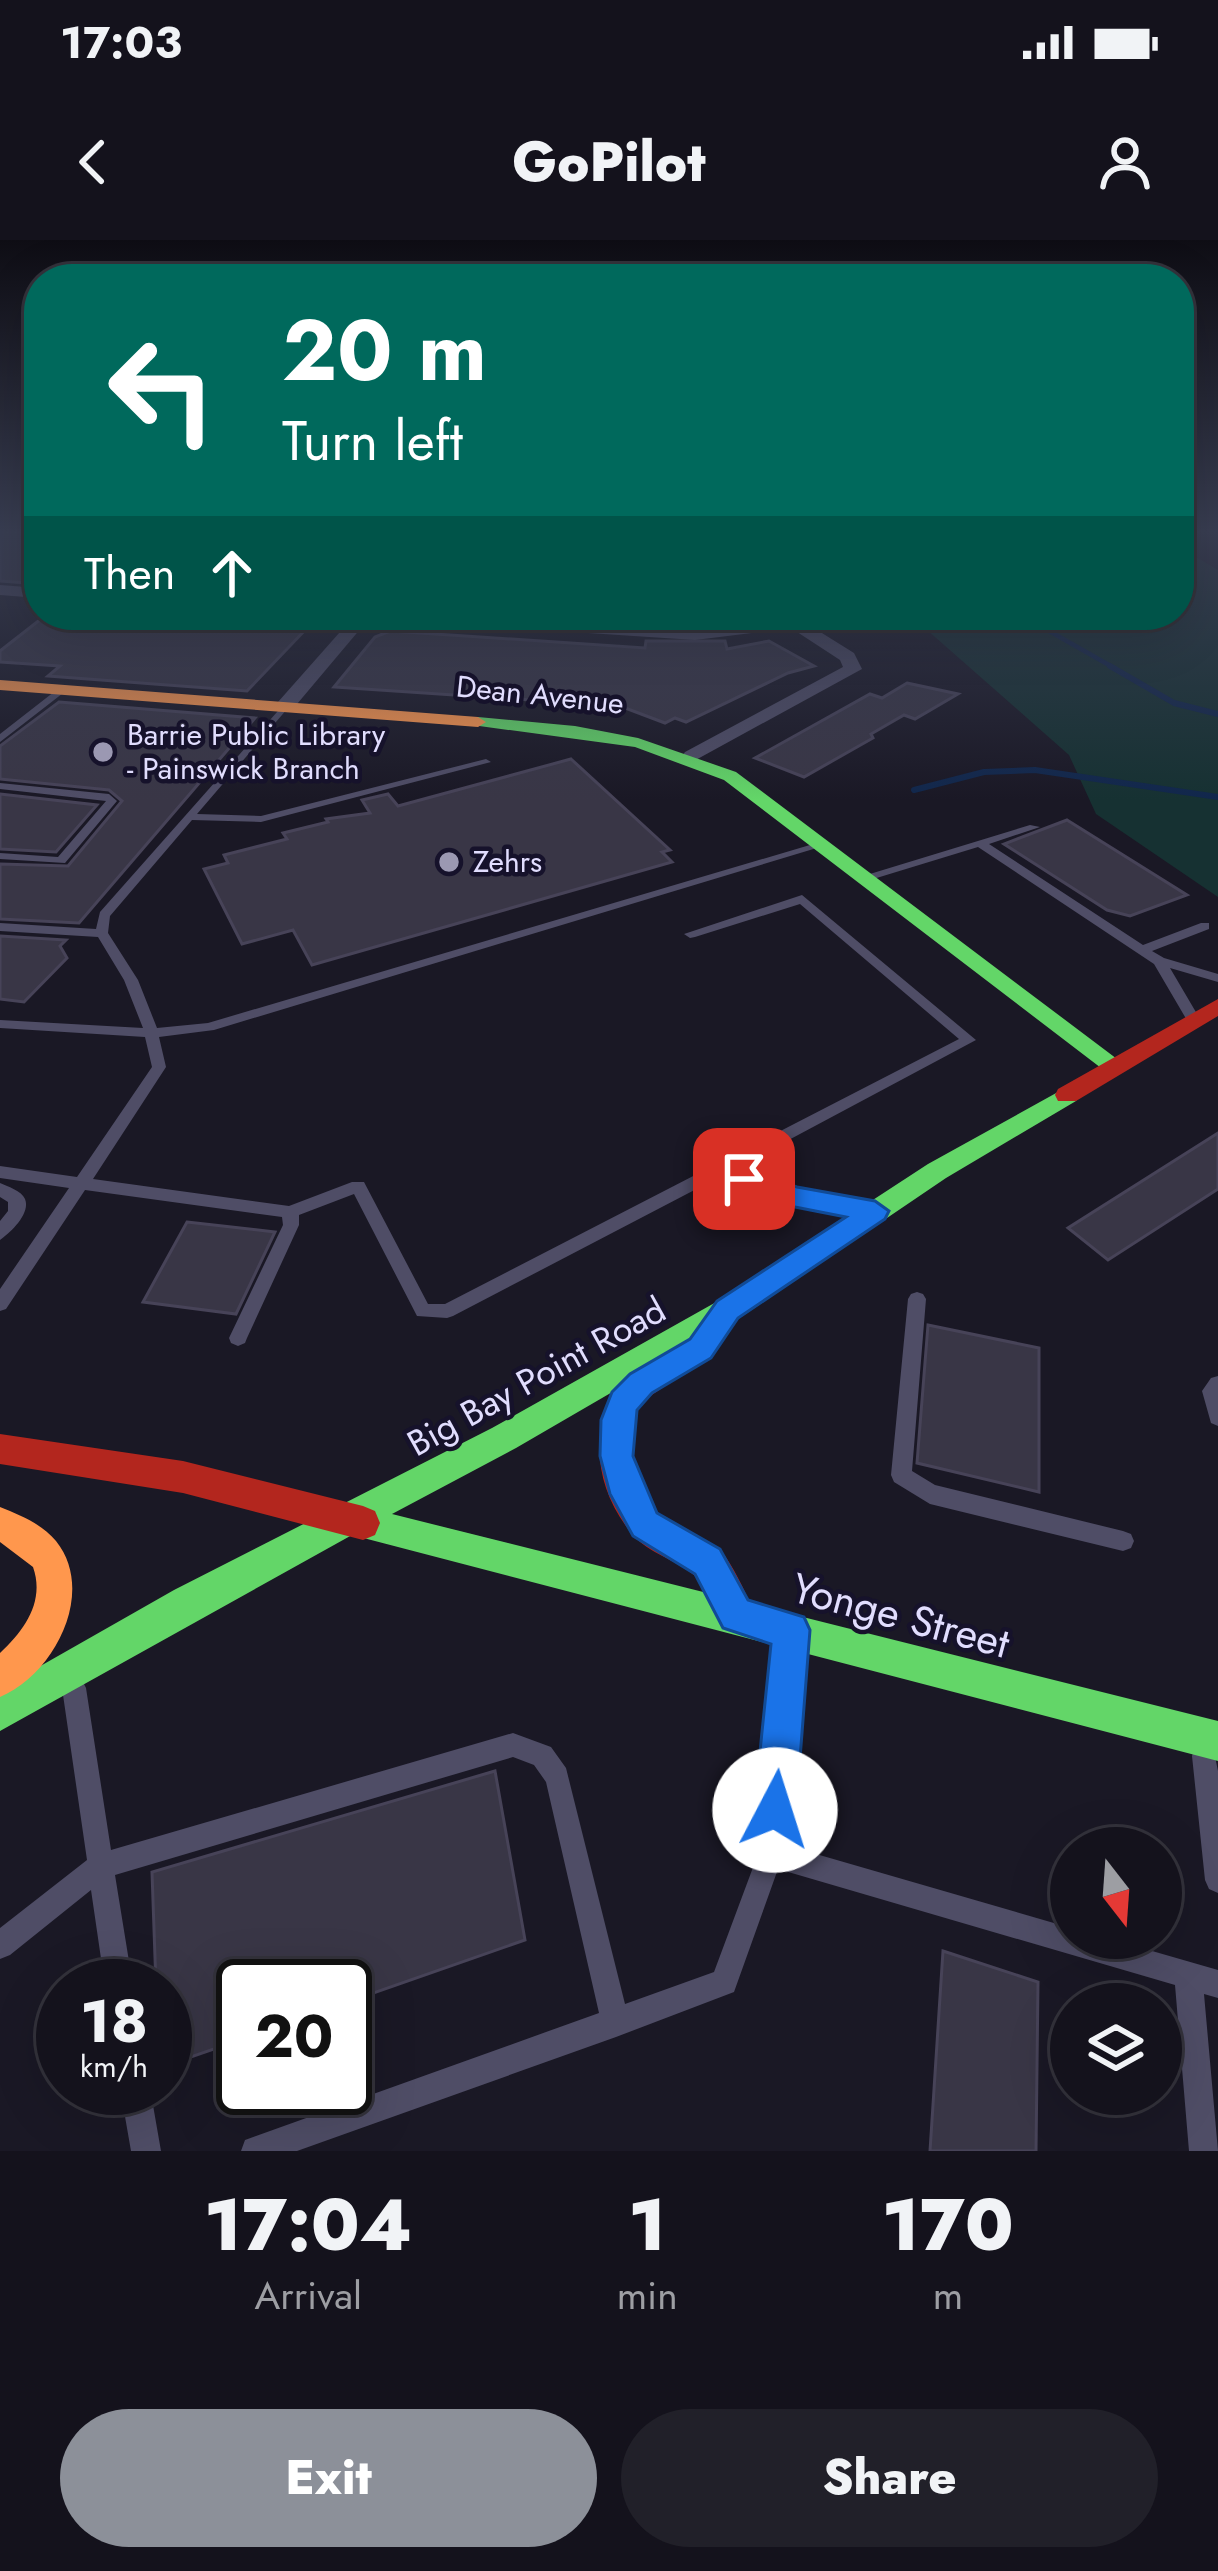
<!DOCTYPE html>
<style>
:root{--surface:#14121c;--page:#212029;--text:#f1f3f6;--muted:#9d9ea3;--line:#33323b;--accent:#8c9099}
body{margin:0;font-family:Jost,sans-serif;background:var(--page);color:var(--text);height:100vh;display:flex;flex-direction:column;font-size:45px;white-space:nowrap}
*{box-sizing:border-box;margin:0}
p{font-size:39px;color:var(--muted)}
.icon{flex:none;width:66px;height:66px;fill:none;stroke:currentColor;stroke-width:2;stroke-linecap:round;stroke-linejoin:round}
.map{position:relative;height:1911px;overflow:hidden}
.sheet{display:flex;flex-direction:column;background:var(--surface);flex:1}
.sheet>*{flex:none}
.guide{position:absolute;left:24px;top:24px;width:1170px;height:366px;border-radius:48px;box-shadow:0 12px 48px #0002,0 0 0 3px var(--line);background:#00695c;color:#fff;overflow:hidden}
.needle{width:78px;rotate:163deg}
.controls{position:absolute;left:1050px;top:1587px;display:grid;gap:24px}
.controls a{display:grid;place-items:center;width:132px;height:132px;border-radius:50%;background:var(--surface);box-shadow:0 12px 48px #0002,0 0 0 3px var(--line);font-size:60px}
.speed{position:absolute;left:36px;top:1719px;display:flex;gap:24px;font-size:60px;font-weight:700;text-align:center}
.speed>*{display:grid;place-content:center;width:156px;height:156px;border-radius:50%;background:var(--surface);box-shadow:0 12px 48px #0002,0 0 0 3px var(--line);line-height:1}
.speed small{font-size:30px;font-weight:400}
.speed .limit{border:6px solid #111;border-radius:18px;background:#fff;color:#111}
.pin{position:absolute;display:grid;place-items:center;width:102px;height:102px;color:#fff;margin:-51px;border-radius:24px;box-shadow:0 6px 18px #0006}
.me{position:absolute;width:132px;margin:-66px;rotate:5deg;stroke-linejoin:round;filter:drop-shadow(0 0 9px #0008)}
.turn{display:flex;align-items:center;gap:42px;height:252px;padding:0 60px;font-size:54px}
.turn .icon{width:156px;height:156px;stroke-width:2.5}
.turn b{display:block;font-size:84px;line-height:102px}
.then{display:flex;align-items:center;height:114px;padding:0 60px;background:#0003;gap:24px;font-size:45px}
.eta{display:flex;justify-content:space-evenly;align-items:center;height:204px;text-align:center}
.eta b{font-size:72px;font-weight:800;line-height:84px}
.primary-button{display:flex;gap:24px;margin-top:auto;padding:24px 60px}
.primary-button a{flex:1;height:138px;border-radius:72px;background:var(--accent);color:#fff;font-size:48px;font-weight:800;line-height:138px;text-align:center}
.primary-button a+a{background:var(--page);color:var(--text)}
.status{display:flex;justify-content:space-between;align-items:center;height:84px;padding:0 60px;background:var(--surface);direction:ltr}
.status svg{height:33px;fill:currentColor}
header{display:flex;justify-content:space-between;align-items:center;height:156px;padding:0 60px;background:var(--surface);font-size:54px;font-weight:800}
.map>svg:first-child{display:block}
.green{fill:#163132}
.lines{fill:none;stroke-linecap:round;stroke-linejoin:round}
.stream-far1{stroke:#11274c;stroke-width:4.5}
.stream{stroke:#11274c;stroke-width:6}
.building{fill:#393646;stroke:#474358;stroke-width:3}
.lane{fill:#4f4d66;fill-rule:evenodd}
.street{fill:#4f4d66;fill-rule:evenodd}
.fast{fill:#63d668;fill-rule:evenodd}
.slow{fill:#ff974d;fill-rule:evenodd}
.jam{fill:#b3261e;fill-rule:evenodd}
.route{fill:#1a73e8;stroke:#114b97;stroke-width:3}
.poi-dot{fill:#9b98b2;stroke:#16122b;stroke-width:4.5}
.labels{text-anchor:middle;stroke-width:9;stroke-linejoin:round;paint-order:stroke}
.far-street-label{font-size:30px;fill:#e1ddfe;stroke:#16122b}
.far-poi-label{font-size:30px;fill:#e1ddfe;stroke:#16122b;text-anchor:start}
.street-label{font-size:36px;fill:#e1ddfe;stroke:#16122b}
.near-street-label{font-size:42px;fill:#e1ddfe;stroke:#16122b}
</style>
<div class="status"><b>17:03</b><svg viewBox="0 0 49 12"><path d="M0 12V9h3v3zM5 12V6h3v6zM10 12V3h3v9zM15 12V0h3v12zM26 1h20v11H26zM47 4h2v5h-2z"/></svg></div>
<header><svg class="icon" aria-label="back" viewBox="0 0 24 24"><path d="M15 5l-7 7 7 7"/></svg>GoPilot<svg class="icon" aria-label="person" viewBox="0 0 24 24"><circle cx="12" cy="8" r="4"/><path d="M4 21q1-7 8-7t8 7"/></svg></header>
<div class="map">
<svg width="1218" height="1911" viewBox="0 0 1218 1911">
<rect width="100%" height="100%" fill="#1a1825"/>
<!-- green -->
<path class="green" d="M1179,307l39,23v327l-122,-83 -27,-59 -159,-140h269z"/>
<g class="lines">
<!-- stream-far1 -->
<path class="stream-far1" d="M1021,375l95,54"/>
<!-- stream -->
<path class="stream" d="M1110,426l64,37 44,11
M914,550l70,-18 51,-2 183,27"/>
</g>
<!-- building -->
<path class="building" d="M0,292h39v52l-39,-3z
M46,375h114l105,8 5,-4 38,3 -5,4 5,1 -61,64 -199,-15 12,-10 -60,-4v-11z
M390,391l255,17 1,-7h79l2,8 42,-8 45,25 -26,7 -102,49 -11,-4 -10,5 -45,-17 -286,-19 41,-50z
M907,443l51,11 -43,25 -11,-4 -33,19 2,4 -69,39 -49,-19 115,-64 12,4z
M59,462l196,16 -176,205 -79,-4v-55l68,2 54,-65 -13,-11 -109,-11v-33z
M571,519l99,91 -8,2 10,10 -360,103 -19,-35 -51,14 -38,-75 24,-6 -4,-8 63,-16 -4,-6 45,-11 -2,-3 44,-6 -8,-13 26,-6 10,12z
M0,554l97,11 -41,47 -56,-3z
M1067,580l120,75 -57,21 -23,-6 -103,-66z
M0,696l66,4 -6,6 7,12 -43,44 -24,-3z
M1218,893v56l-110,71 -40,-32z
M187,982l88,10 -39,82 -93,-12z
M928,1085l111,23v144l-122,-29z
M495,1531l30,169 -180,63v-17h-102v53l-78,27v-80h-9l-4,-114z
M943,1711l95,31 -2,169h-106z"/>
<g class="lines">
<!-- lane -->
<path class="lane" d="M59,448l8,2 -67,52v-8z
M285,463l5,3 -2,2 -91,106 64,2 225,-57 5,3 -230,60 -69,-2 -82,96 -2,17 30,47 19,48 51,-5 612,-181 10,2 -616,186 -55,7 7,30 -73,112 196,27 63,-24h12l64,122h17l514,-265 -159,-135 -105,33 -5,1 -6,-4 118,-39 174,145 -234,125c35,31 82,29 126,40l2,4 -2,4 -6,2c-46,-7 -98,-11 -133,-43l-276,144 -6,2 -30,-2 -63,-122 -55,21v10l-52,113 -2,5 -7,3 -7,-3 -2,-5 54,-113 -1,-8 -197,-27 -79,119 -6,2v-22l69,-101 -69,-10v-12l77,11 75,-110 -7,-30 -145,-9v-8l143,8 -19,-48 -26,-43 -98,-6v-8l96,6 4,-17z
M0,543l109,11 8,7 -52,62 -65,-4v-6l58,4 48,-56 -106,-12z
M1030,585l10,2 -51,17 154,101 58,-22h8v6l-57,22 12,7 54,16v8l-48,-14 30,51 -2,3h-10l-34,-58 -176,-117 -108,33 -10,-3z
M0,943c7,3 22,8 25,16 6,15 -15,34 -25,41v-19l8,-10v-9l-8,-5z
M917,1052l6,2 3,5 -14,172 23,14 188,46 8,3 3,7 -3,7 -8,3 -193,-47 -36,-22 -3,-7 17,-176 3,-5z
M1218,1136v50l-7,-3 -9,-32 9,-13z
M790,1393l8,3 3,8 -16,201 286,83v10h36l111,32v28l-14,-4 14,157h-29l-14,-166 -397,-116 -44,123 -118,45 -319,114h-56l4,-11 11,-4 343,-123 -53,-231 -12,-17 -21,-8 -398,118 18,111h-28l-14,-96 -81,65 -10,4v-31l87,-68 -25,-172 4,-8 8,-4 8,4 4,8 25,162 402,-117 38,14 15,21 59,236 89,-32 44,-118 21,-210 3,-8z
M1204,1504l9,3 5,24v122l-9,-4 -4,-9 -13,-124 3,-9z
M120,1848h30l11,63h-30z"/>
<!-- street -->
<path class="street" d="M0,345l39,3v10l-39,-3z
M355,375h17l-80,95h-14v-8z
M381,375h84l230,15 98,-15 61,38 8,16 -170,93 -10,-6 3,-4 158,-85 -3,-7 -49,-32 -96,12 -306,-20z"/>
<!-- fast -->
<path class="fast" d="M478,477l97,9 63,12 98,34 389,293 -12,8 -8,-2 -381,-291 -89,-33 -163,-22 -2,-3z
M1067,847l9,2 3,6 -3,6 -130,77 -208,141 -222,129 -124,66 826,207v40l-866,-226 -352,196v-42l174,-99 318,-162 226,-127 210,-137z"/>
<!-- slow -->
<path class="slow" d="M0,440l478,37 8,5 -8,5 -478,-37z
M0,1267c20,8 42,17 56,34 41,51 -2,134 -56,156v-44c25,-23 45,-52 33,-86l-33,-25z"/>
<!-- jam -->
<path class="jam" d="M1218,759v17l-142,85h-18l-3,-6 3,-6z
M670,1113l11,4 4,9c-11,23 -44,25 -50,53 -8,30 2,76 26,96 19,16 49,22 64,41 12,17 22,40 30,59l-5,13 -13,5c-25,-10 -24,-40 -42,-57 -18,-16 -47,-23 -62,-41 -53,-62 -45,-153 37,-182z
M0,1194l183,27 180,45 12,5 5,12 -5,12 -12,5 -180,-47 -183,-29z"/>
</g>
<!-- sky -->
<linearGradient id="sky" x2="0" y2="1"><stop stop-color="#0e0d14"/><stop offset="0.52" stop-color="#383d51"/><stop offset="1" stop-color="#383d51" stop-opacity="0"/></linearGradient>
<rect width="1218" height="560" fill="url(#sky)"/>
<!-- route -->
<path class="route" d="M744,929l53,18 78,14 14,10 -4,8 -147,99 -27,40 -59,35 -15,17 -4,46 24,57 63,36 28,51 56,17 6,13 -14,180 -6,15 -15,6 -15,-6 -6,-15 17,-166 -48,-16 -28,-54 -62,-38 -23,-42 -10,-38 1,-36 11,-28 18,-18 60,-35 27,-38 129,-84 -51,-10 -61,-21 -4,-7z"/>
<!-- markers -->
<g class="poi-dot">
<circle cx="103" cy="512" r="12"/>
<circle cx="449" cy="622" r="12"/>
</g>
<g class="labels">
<!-- far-street labels -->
<g class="far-street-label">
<text transform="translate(540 455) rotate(6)" y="10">Dean Avenue</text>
</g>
<!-- far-poi labels -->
<g class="far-poi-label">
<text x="127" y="505">Barrie Public Library<tspan x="127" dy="34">- Painswick Branch</tspan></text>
<text x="473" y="632">Zehrs</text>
</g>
<!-- street labels -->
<g class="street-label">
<text transform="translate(536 1136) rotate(-29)" y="13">Big Bay Point Road</text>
</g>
<!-- near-street labels -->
<g class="near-street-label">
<text transform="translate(901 1375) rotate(15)" y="15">Yonge Street</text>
</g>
</g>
</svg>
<div class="controls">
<a><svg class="needle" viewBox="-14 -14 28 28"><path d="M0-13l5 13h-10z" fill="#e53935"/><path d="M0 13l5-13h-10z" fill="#9d9ea3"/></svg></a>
<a><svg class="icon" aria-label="layers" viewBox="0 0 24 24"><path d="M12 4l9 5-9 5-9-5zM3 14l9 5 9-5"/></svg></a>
</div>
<div class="speed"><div>18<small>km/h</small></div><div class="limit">20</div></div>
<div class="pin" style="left:744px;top:939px;background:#d93025"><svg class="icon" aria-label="arrive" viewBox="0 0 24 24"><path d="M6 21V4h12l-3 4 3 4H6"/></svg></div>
<svg class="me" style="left:775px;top:1570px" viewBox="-20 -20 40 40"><circle r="19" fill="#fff"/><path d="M0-13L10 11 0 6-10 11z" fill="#1a73e8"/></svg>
<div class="guide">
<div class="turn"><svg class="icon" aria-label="left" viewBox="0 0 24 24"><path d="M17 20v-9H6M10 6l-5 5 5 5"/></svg><div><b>20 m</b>Turn left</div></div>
<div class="then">Then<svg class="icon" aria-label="ahead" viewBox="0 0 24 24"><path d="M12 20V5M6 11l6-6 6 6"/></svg></div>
</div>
</div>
<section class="sheet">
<div class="eta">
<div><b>17:04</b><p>Arrival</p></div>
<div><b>1</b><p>min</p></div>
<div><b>170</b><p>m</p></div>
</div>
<div class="primary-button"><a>Exit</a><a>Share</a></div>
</section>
